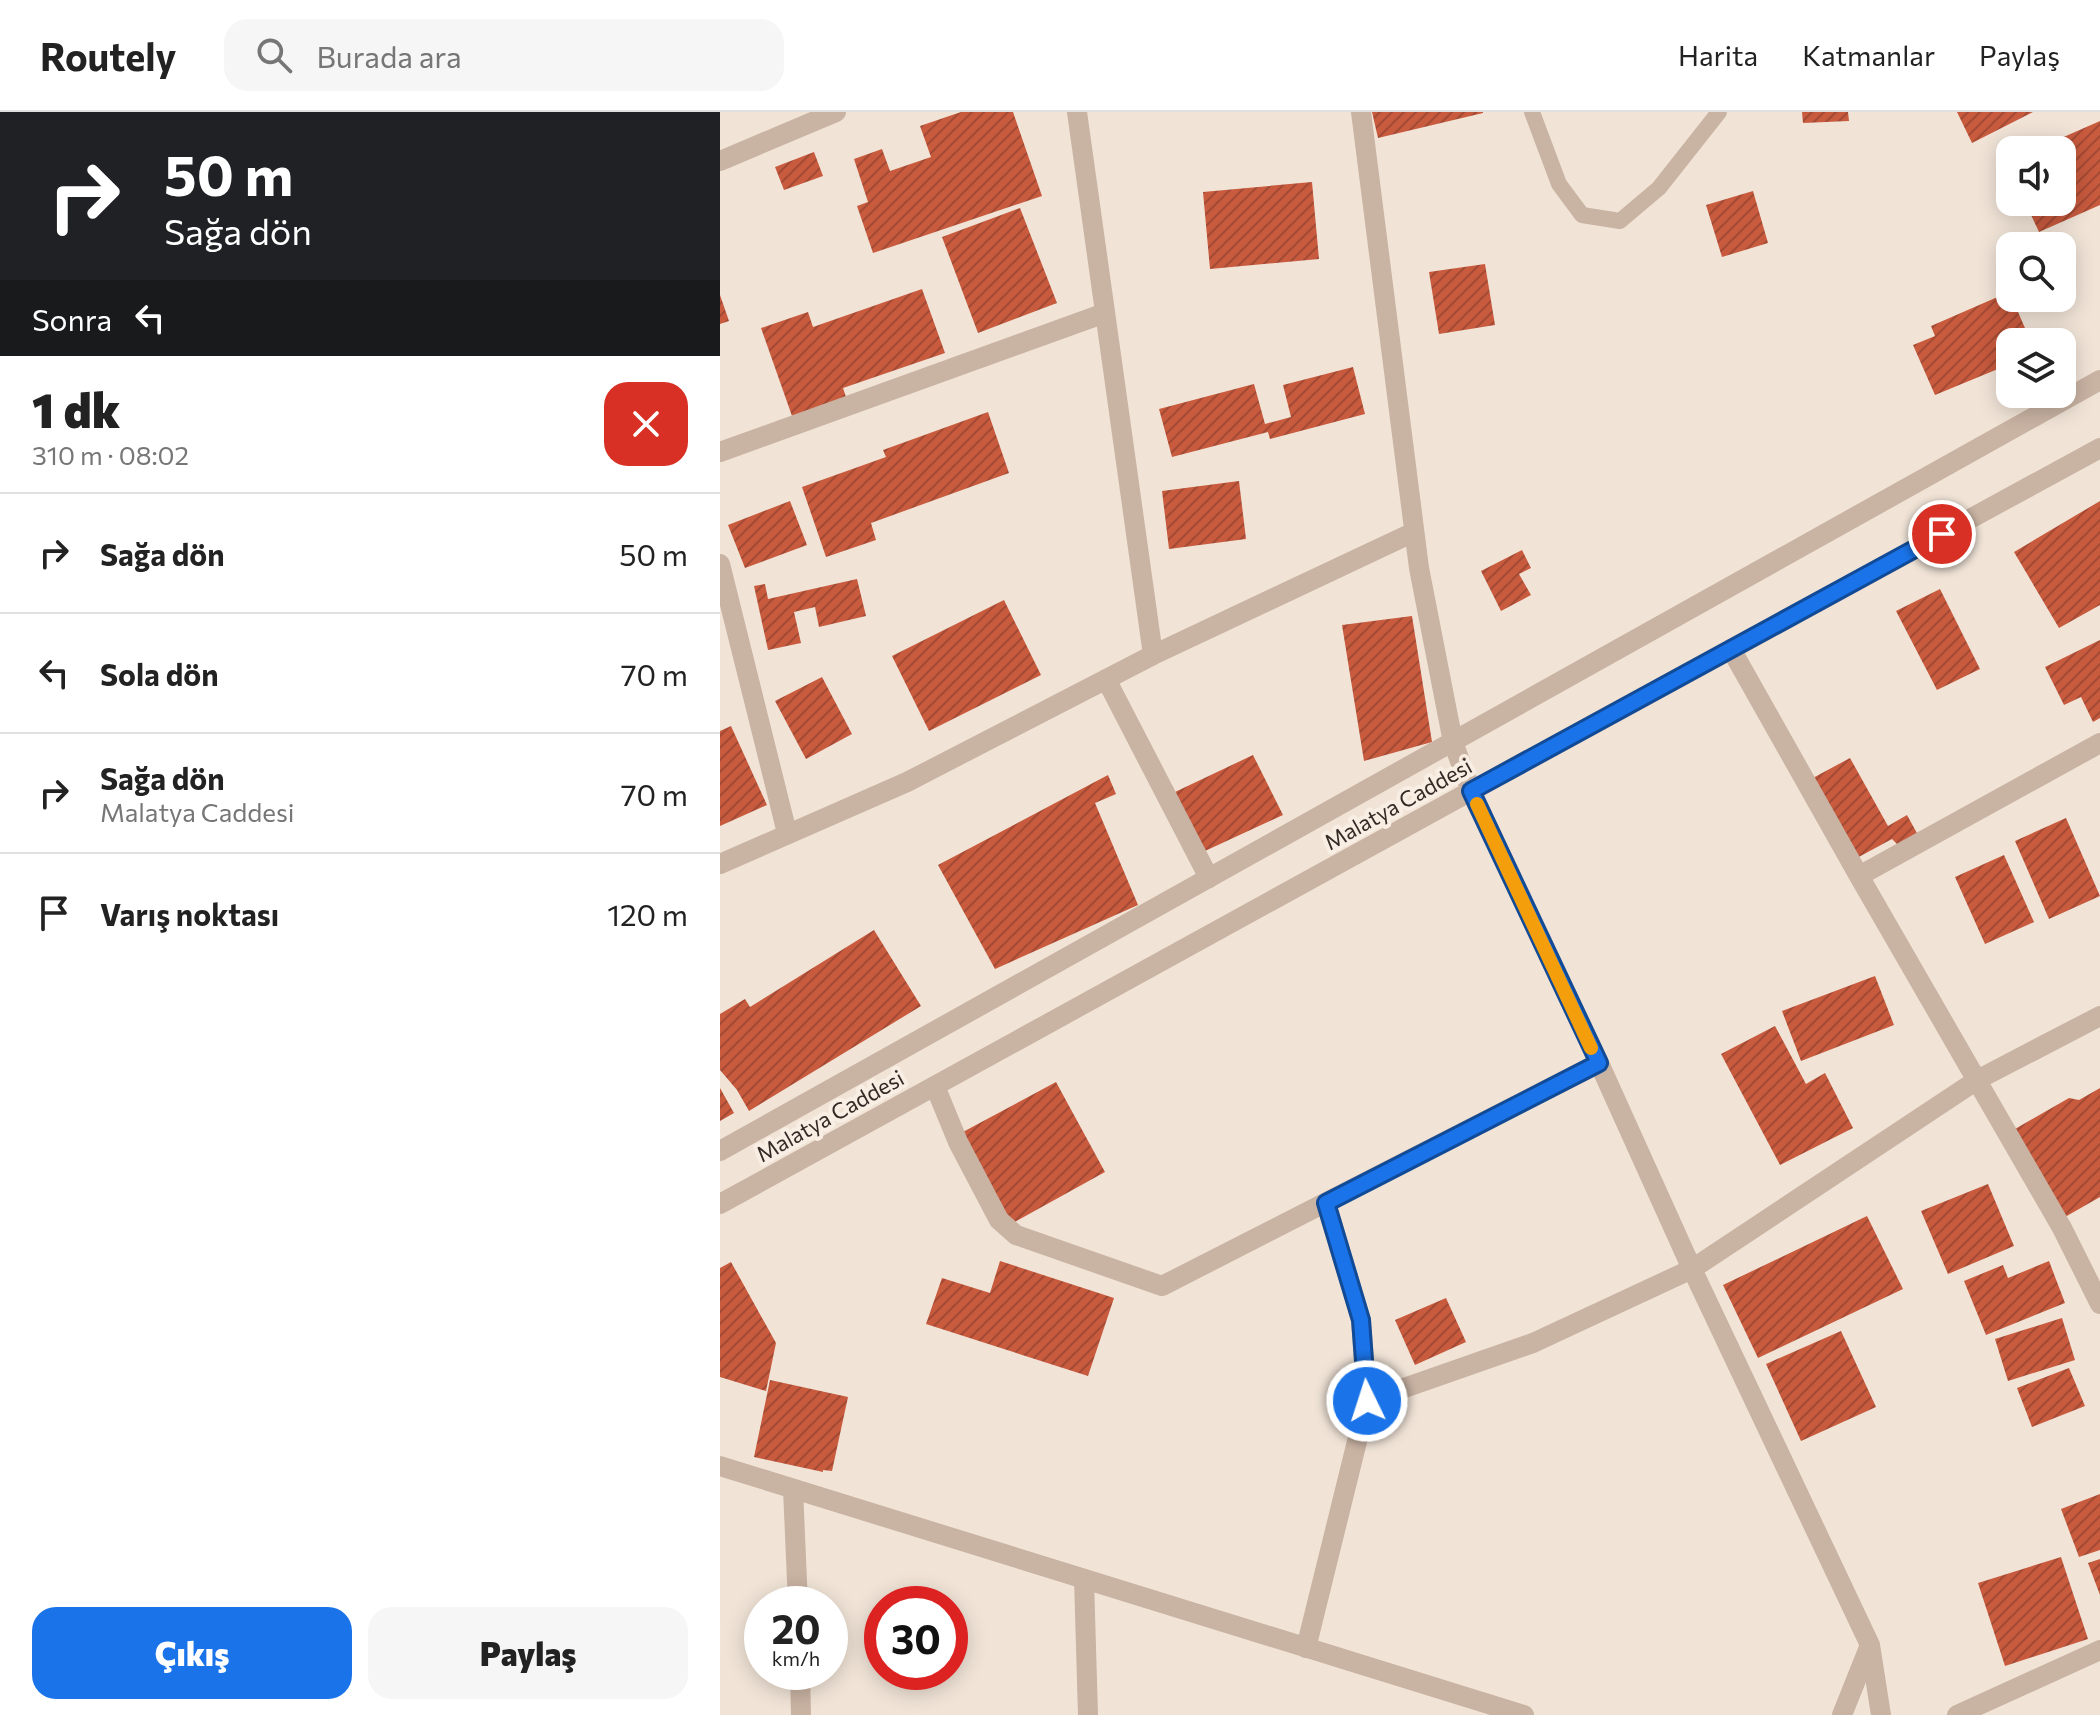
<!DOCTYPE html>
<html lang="tr">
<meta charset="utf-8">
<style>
:root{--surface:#fff;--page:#f6f6f6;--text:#222;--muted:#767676;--line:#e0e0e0;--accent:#1a73e8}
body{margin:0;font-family:Commissioner,sans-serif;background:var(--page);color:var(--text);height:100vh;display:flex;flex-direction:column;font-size:30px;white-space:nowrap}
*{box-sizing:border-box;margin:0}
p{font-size:26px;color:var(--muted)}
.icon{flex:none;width:44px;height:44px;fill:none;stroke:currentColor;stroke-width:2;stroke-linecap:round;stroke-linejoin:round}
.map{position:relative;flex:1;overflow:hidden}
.drawer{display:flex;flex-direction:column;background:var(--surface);width:720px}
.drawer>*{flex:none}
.guide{background:#202124;color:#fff;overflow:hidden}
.buttons{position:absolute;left:1276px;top:24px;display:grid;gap:16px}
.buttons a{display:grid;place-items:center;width:80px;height:80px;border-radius:16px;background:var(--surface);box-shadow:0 4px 20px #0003;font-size:40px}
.speed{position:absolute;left:24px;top:1474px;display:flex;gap:16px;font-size:40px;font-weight:700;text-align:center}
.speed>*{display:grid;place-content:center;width:104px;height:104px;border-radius:50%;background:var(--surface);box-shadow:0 4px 20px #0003;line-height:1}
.speed small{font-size:20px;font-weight:400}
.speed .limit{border:12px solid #d22;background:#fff;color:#111}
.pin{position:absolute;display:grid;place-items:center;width:68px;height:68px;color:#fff;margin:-34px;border:4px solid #fff;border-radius:50%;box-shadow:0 2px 8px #0007}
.me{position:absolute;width:88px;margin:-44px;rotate:356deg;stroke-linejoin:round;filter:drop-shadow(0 0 6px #0008)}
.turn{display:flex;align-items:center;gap:28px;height:168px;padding:0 32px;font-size:36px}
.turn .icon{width:104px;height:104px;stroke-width:2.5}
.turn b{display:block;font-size:56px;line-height:68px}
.then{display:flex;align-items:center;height:76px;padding:0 32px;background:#0003;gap:16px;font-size:30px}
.round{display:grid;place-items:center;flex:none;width:84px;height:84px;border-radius:24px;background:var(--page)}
.head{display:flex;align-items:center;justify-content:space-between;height:136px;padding:0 32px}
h1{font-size:48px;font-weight:800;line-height:60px}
.button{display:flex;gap:16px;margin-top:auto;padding:16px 32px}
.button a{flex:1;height:92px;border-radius:24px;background:var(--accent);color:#fff;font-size:32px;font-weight:800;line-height:92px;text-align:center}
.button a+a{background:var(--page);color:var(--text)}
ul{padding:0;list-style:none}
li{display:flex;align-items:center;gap:24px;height:120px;padding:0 32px;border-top:2px solid var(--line)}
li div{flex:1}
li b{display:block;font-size:30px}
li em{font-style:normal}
header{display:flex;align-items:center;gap:48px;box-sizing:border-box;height:112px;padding:0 40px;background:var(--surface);border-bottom:2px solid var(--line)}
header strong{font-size:38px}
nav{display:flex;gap:44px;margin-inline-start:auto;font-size:28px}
.search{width:560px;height:72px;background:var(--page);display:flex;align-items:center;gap:20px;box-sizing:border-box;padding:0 28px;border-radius:24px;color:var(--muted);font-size:30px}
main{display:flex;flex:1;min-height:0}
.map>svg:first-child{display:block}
.building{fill:url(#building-hatch)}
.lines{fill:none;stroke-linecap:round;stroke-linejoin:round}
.service{stroke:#c9b3a3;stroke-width:16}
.minor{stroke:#c9b3a3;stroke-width:20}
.tertiary{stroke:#c9b3a3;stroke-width:20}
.route-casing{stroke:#114b97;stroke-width:20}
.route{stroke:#1a73e8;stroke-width:14}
.slow{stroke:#f59e0b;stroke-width:14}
.labels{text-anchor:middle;stroke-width:8;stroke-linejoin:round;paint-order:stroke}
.street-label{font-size:22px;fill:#342925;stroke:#f9eee3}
</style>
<header>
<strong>Routely</strong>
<div class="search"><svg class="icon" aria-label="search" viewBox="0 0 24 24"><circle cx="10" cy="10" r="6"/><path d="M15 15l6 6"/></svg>Burada ara</div>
<nav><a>Harita</a><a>Katmanlar</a><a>Paylaş</a></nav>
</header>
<main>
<section class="drawer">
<div class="guide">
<div class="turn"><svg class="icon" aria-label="right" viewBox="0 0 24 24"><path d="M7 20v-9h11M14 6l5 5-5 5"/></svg><div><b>50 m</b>Sağa dön</div></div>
<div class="then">Sonra<svg class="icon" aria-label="left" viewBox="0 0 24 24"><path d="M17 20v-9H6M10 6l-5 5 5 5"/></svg></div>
</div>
<div class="head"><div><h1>1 dk</h1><p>310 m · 08:02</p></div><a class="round" style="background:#d93025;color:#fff"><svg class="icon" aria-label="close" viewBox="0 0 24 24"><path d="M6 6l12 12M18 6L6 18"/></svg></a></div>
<ul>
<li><svg class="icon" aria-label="right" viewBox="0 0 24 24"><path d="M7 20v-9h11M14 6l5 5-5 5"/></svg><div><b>Sağa dön</b></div><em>50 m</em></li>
<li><svg class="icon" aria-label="left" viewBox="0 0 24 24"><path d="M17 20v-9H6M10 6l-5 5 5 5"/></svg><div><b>Sola dön</b></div><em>70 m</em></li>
<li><svg class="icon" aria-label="right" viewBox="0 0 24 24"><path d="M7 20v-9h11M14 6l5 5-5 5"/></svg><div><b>Sağa dön</b><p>Malatya Caddesi</p></div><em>70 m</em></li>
<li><svg class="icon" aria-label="arrive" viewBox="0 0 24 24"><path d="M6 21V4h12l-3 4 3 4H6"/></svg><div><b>Varış noktası</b></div><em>120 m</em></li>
</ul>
<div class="button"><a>Çıkış</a><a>Paylaş</a></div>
</section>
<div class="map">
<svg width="1380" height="1603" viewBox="0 0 1380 1603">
<defs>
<pattern id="building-hatch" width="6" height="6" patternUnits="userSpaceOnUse" patternTransform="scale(2)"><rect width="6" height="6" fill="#c85a3e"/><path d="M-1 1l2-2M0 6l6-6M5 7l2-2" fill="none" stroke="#a34a34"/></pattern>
</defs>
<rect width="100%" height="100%" fill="#f1e4d7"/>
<!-- building -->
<path class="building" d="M241,0h52l29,84 -169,57 -16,-47 11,-4 -14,-43 28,-10 8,22 41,-14 -11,-31z
M652,0h111v1l-105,25z
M1082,0h46l1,9 -46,2z
M1237,0h76l-61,31z
M1380,9v84l-61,27 -14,-30h37v-52h-28z
M94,40l9,24 -39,14 -9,-23z
M592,70l7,77 -109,10 -7,-77z
M1033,79l15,52 -46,14 -16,-52z
M300,96l37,95 -79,30 -36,-96z
M765,152l10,61 -56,9 -10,-62z
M202,177l23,64 -102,35 3,9 -54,19 -31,-88 47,-16 5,15z
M1289,180l1,6h2l19,44h-21v22l-75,31 -22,-50 22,-9 -4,-10z
M0,183l9,26 -9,3z
M633,255l12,47 -95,25 -2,-7 -96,25 -13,-48 95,-25 11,40 26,-7 -8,-32z
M268,300l21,61 -138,50 5,17 -50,17 -24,-70 84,-30 -3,-7z
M519,369l7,58 -77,10 -7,-58z
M70,389l17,44 -62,23 -17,-43z
M1380,389v104l-41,23 -45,-76z
M802,438l9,18 -12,6 12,21 -30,16 -20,-40z
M137,467l9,37 -47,11 -4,-20 -21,5 7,31 -33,7 -14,-64 11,-2 3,15z
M1220,477l40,80 -43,21 -41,-79z
M284,488l37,75 -112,56 -37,-75z
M692,504l20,126 -68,19 -22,-136z
M1380,528v78l-7,4 -12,-25 -17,8 -19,-38z
M102,565l30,57 -46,25 -31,-58z
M11,614l36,79 -47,21v-95z
M533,643l30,60 -78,36 -30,-59z
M1130,646l38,68 19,-11 11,20 -19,11 -7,-7 -37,20 -44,-80z
M388,663l8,19 -21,9 43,102 -143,64 -57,-104z
M1346,706l34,78 -51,23 -34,-78z
M1284,743l30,67 -49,22 -30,-67z
M154,818l47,76 -172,105 -12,-21 -17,-20v-56l25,-15 5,8z
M1155,864l19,49 -93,36 -19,-50z
M1055,914l31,58 19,-11 28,55 -73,37 -59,-111z
M336,970l49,90 -94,52 -50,-91z
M0,976l14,25 -14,8z
M1380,976v109l-35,20 -50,-88 54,-31 10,2z
M1268,1072l26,62 -66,28 -27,-63z
M1147,1104l36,73 -145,69 -35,-73z
M280,1149l114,37 -26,78 -162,-52 16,-46 48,15z
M1329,1149l16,42 -79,32 -22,-54 39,-16 5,13z
M11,1150l45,81 -10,48 -46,-14v-109z
M726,1186l20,44 -51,23 -20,-45z
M1342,1206l13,42 -67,21 -13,-42z
M1121,1219l35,76 -75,34 -35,-77z
M1349,1256l16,38 -53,21 -15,-39z
M50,1268l78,17 -16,74 -9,-1v2l-69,-15z
M1380,1382v56l-21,7 -18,-48z
M1341,1445l27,82 -83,27 -27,-83z
M1380,1447v36l-12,-32z"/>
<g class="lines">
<!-- service -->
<path class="service" d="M812,0l27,72 23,31 38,6 39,-33 60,-76"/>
<!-- minor -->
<path class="minor" d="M357,0l76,543
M641,0l58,456 34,174 18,49 128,272 93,206 178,376 11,70
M0,340l385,-139
M0,452l67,269
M1011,537l128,227 203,352 38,76
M386,567l103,199
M0,752l187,-82 246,-127 261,-123
M1139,764l241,-133
M215,974l23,56 41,78 17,15 146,51 437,-223
M647,1289l166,-58 159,-74 285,-189 123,-64
M73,1377l5,115
M364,1467l4,136
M586,1536l61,-247 -6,-81 -35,-117
M80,1560l1,43
M1122,1603l28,-70
M1237,1603l143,-65"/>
<!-- tertiary -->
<path class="tertiary" d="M0,49l116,-49
M0,1039l1380,-771
M0,1092l751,-413 629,-343
M0,1354l804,249"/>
</g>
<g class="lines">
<!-- route casing -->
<g class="route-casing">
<path id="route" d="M647,1289l-6,-81 -35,-117 273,-140 -128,-272 471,-257"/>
</g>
<!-- route -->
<use href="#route" class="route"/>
<!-- slow -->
<path class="slow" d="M757,692l114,244"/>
</g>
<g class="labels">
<!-- street labels -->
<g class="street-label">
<text transform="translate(678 692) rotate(-29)" y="8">Malatya Caddesi</text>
<text transform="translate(110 1004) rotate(-29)" y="8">Malatya Caddesi</text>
</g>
</g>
</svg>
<div class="buttons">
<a><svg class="icon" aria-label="sound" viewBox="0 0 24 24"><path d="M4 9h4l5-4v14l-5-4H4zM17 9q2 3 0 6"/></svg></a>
<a><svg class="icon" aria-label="search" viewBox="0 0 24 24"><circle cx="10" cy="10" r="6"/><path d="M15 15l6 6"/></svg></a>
<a><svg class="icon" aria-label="layers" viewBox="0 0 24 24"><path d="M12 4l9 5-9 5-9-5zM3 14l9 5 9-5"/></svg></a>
</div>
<div class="speed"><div>20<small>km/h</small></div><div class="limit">30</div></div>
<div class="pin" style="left:1222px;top:422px;background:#d93025"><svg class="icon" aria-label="arrive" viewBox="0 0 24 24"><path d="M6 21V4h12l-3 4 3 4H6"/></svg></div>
<svg class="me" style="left:647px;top:1289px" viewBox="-20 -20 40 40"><circle r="17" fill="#1a73e8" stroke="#fff" stroke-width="3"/><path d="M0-11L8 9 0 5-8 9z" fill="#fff"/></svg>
</div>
</main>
